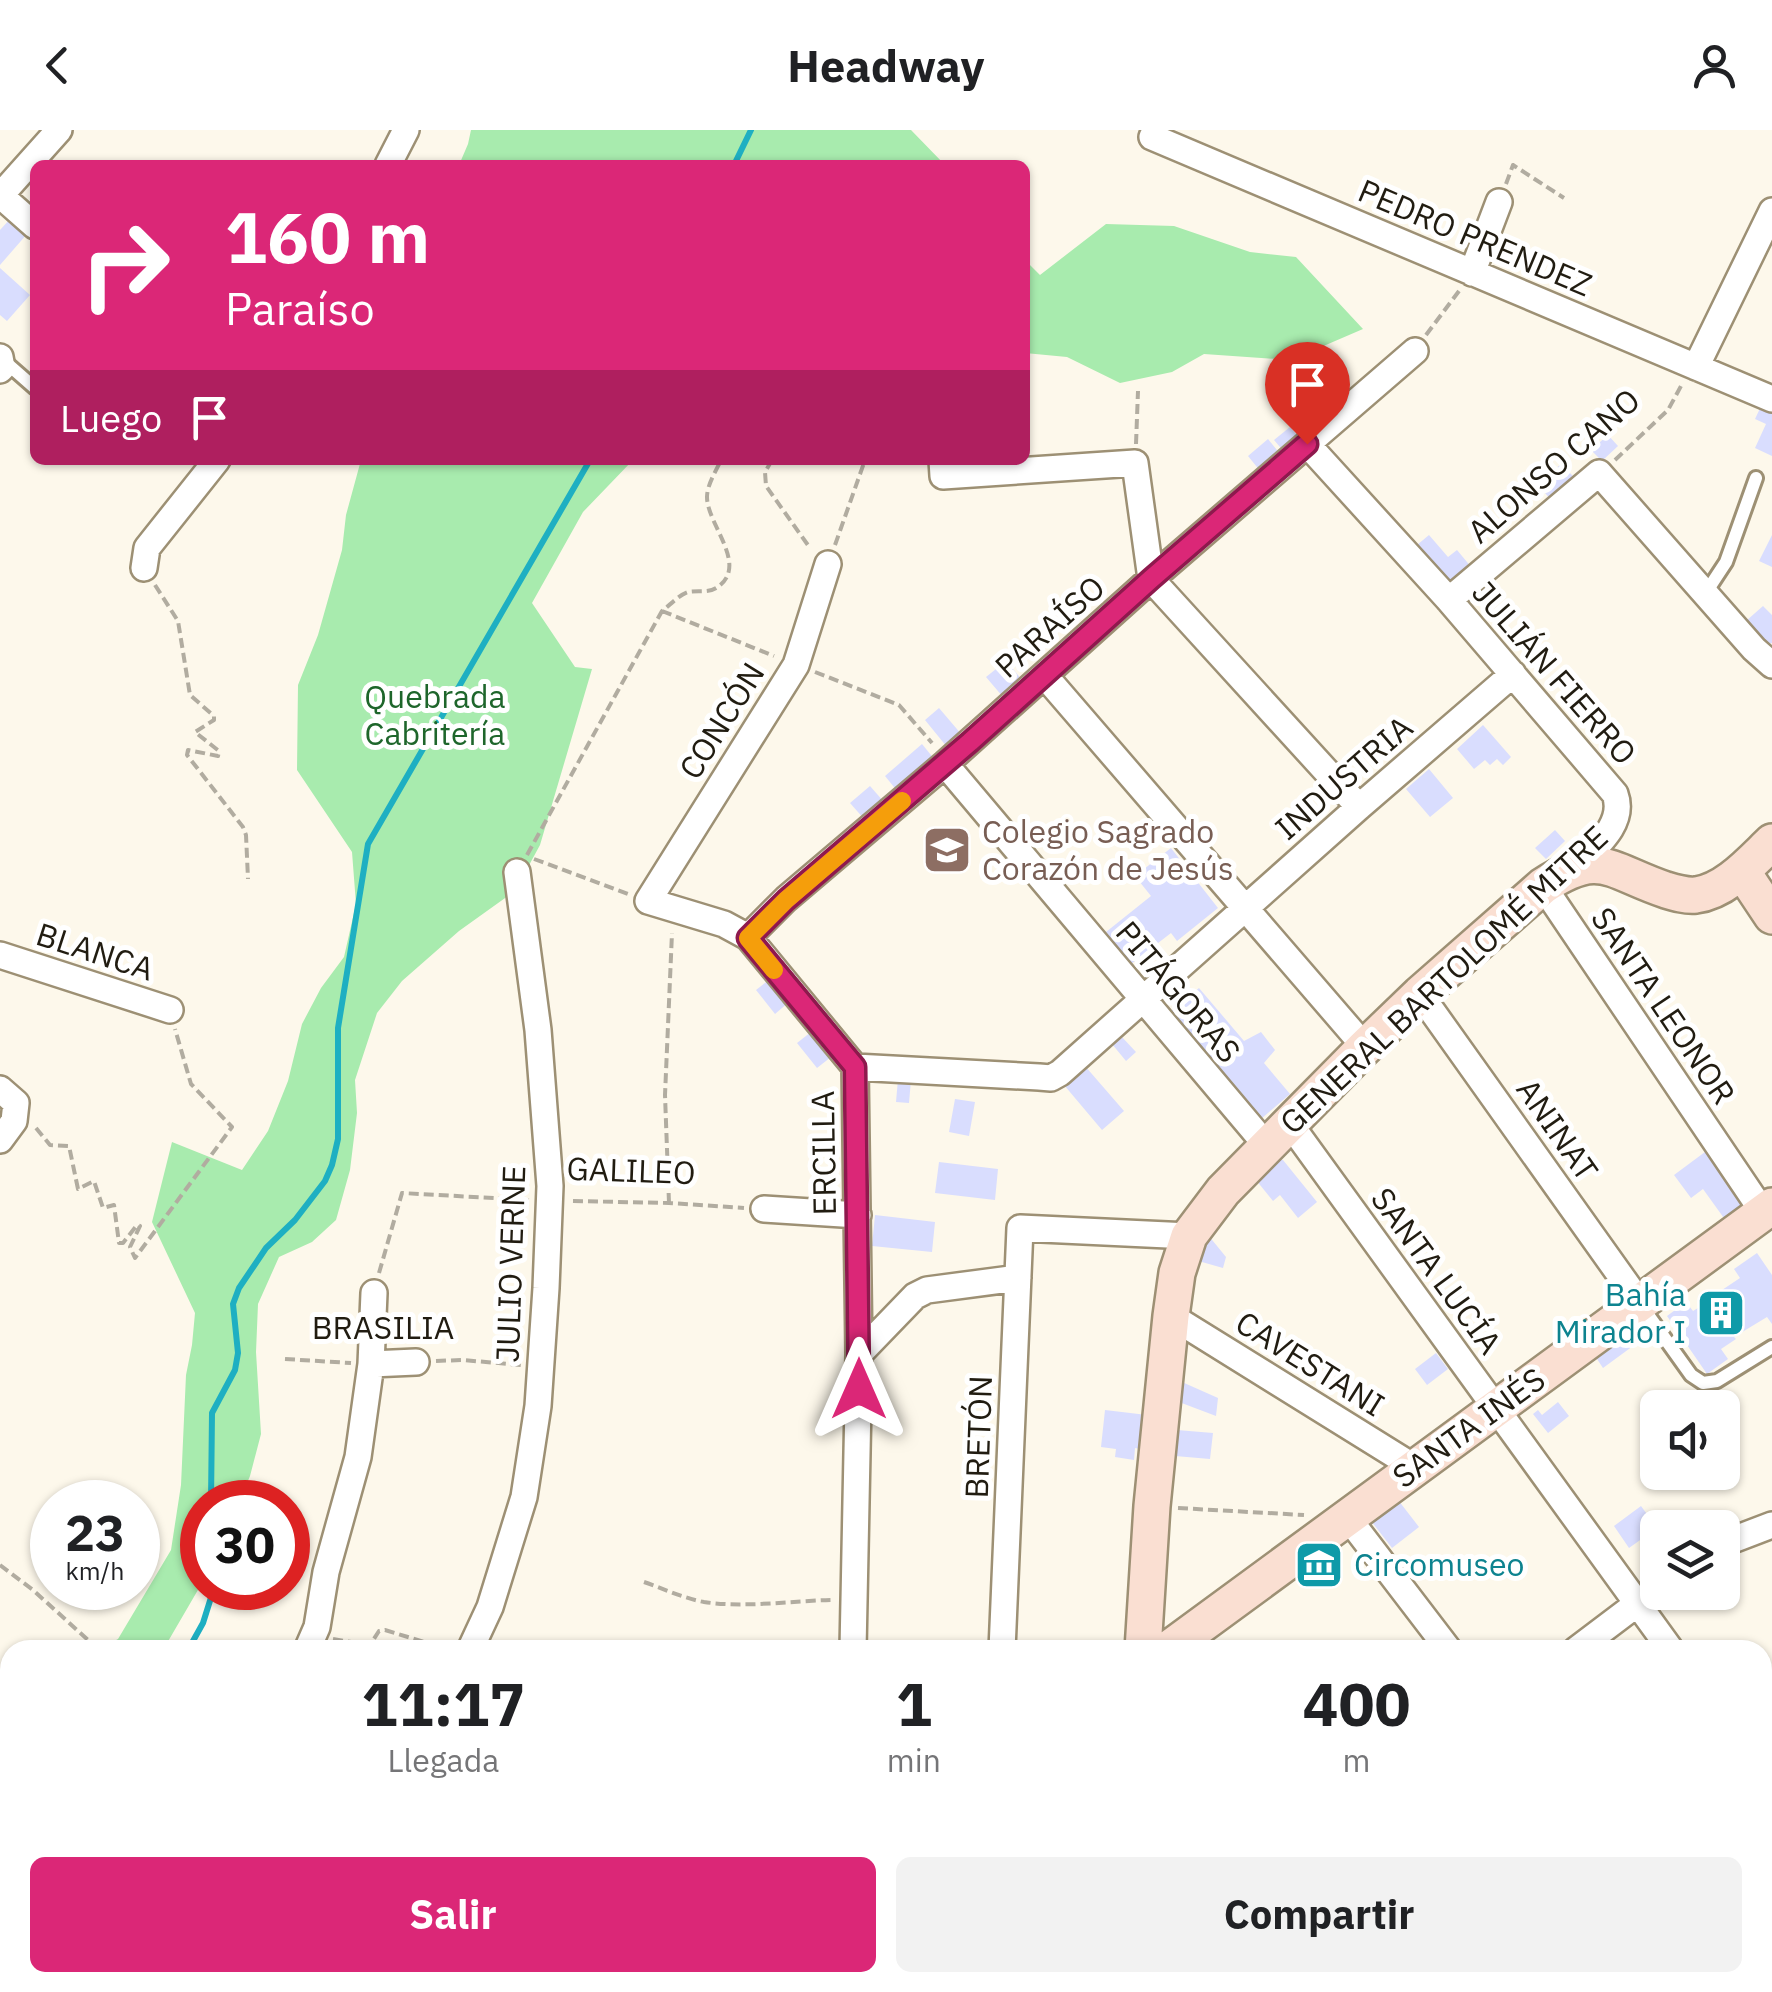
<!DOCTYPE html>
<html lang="es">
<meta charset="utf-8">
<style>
:root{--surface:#fff;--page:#f2f2f2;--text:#202124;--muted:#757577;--accent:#db2777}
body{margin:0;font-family:"IBM Plex Sans",sans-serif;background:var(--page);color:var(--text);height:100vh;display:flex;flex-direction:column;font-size:38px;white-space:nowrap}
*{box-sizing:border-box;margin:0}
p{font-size:32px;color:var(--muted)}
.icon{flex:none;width:55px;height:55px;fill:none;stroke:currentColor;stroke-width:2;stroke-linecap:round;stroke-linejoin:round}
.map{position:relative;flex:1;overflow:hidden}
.drawer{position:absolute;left:0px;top:1510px;width:1772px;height:352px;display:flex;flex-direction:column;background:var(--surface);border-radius:30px 30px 0 0;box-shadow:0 2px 8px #0004}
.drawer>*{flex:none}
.top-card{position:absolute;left:30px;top:30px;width:1000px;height:305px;border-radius:15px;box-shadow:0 2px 8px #0004;background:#db2777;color:#fff;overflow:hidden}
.buttons{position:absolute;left:1640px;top:1260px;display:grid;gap:20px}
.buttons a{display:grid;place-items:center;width:100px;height:100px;border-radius:15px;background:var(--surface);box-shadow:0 2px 8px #0004;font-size:50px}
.speed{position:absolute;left:30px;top:1350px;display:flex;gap:20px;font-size:50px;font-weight:700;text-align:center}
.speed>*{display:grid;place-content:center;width:130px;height:130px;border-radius:50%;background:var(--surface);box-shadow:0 2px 8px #0004;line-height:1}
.speed small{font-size:25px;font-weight:400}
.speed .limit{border:15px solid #d22;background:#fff;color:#111}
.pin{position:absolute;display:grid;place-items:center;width:85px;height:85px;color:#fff;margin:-102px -42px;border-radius:50% 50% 50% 0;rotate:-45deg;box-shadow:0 0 10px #0007}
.pin .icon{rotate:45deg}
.me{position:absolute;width:110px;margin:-55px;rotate:0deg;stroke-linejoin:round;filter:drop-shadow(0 0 8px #0008)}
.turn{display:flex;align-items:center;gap:35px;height:210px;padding:0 30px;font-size:45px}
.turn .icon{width:130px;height:130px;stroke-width:2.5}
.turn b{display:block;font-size:70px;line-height:85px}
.then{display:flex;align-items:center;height:95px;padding:0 30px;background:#0003;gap:20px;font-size:38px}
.eta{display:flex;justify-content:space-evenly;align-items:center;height:170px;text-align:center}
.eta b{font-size:60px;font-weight:700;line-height:70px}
.primary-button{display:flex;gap:20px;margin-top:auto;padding:20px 30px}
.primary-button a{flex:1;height:115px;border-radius:15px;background:var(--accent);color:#fff;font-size:40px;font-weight:700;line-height:115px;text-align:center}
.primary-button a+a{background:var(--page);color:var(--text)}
header{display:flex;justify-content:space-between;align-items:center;height:130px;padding:0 30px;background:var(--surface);font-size:45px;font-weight:700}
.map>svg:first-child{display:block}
.green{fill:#a8ebae}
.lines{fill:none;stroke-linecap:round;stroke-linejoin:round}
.stream{stroke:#1eafc2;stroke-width:6}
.building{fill:#d9ddfe}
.lane-casing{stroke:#9d9074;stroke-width:18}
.street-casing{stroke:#9d9074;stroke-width:30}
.secondary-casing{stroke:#9d9074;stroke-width:40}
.path{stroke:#b1aca0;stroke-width:4;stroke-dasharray:10 5;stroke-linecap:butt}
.lane{stroke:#fff;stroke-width:12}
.street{stroke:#fff;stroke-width:25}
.secondary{stroke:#fadfd2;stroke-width:35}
.route-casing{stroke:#8e194d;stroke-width:25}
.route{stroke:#db2777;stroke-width:18}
.slow{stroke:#f59e0b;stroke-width:18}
.labels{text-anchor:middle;stroke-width:10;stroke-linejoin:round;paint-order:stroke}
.street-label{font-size:32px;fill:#211c11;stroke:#fff}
.park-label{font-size:32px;fill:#1e662b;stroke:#fff}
.education-label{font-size:32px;fill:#785e54;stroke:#fff;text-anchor:start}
.culture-label{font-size:32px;fill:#0d838f;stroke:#fff;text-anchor:end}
</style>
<header><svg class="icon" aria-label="back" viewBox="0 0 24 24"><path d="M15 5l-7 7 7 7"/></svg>Headway<svg class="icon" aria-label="person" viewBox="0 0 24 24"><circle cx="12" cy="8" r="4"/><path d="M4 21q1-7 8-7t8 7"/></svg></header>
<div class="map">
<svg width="1772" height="1862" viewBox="0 0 1772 1862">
<rect width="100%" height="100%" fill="#fdf8eb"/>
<!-- green -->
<path class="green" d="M471,0h440l34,35h-486l9,-21z
M1106,94l68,2 76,26 46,5 67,72 -72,31 -87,-6 -32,18 -52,11 -53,-26 -42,-4v-93l15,15z
M361,330h272l-50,52 -51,91 43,64 17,2 -52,176 -25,46 -56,40 -57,50 -25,32 -22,67 2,33 -7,57 -14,50 -24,22 -33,15 -21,47 -2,48 5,82 -11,42 -11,26h-37v81l-39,67h-65l20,-11 53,-89 10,-65 5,-110 6,-30 3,-32 -43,-91 20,-80 70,28 26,-39 20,-50 14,-57 19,-36 23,-31 12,-53 -4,-52 -55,-82 1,-85 20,-50 24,-85 4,-35z
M0,1540l10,3v65h-10z
M758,1853h69v9h-69z
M1498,1853h137l-11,9h-118z"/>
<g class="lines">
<!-- stream -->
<path class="stream" d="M734,35l17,-35
M211,1372l1,-89 23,-43 3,-17 -5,-49 6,-16 27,-40 29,-28 30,-39 7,-16 6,-26v-111l30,-184 222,-384
M188,1520l15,-27 11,-35
M0,1626l10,-4
M0,1793l10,-4
M26,1862l3,-10"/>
</g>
<!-- building -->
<path class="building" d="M10,89l17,15 -27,31v-35z
M0,138l30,27 -23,26 -7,-6z
M1763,272l9,4v50l-17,-8 11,-24 -11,-5z
M1290,297l11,13 -16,13 -11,-13z
M1608,305l10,11 -16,15 -11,-11z
M1268,309l13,16 -20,17 -13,-16z
M1561,334l15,15 -24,22 -14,-16z
M1429,405l19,22 9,-7 15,18 -21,19 -40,-37z
M1772,405v32l-13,-6z
M1763,476l9,9v28l-5,1 -21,-23z
M1006,531l17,20 -20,16 -17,-20z
M939,578l23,27 -15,12 -22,-27z
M1483,595l28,32 -8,8 -6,-6 -7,6 -5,-5 -11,9 -17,-20z
M922,614l13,16 -37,32 -13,-16z
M1429,639l24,29 -23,19 -24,-28z
M870,656l14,16 -19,18 -15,-17z
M1555,700l10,11 -19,18 -11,-11z
M1171,718l47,60 -41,33 -6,-8 -40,31 -25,-32 45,-36 -16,-20z
M770,849l19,23 -14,12 -19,-24z
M1199,858l45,53 17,-9 14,18 -11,13 26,31 -29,25 -92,-106z
M811,902l20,25 -14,11 -20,-25z
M1121,906l15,16 -10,9 -14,-17z
M1085,936l39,45 -22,19 -38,-45z
M898,949l13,1 -2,23 -13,-1z
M955,969l20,3 -6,34 -20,-4z
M1705,1022l38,56 -17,13 -23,-32 -12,9 -17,-23z
M1274,1029l9,1 34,42 -19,16 -18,-23 -7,6 -17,-21z
M939,1032l59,7 -3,31 -60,-7z
M875,1085l60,7 -3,30 -60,-6z
M1204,1100l22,27 -3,11 -28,-8z
M1757,1123l15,22v49l-5,-7 -33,20 2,2 -15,10 7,10 -21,15 -40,-58 19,-14 7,9 31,-19 -2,-2 18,-12 -6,-9z
M1620,1199l13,17 -30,22 -12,-18z
M1436,1223l12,16 -21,16 -12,-16z
M1182,1252l36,16 -2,18 -37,-14z
M1558,1272l11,14 -21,17 -15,-19 5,-4 4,5z
M1105,1280l42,5 -3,24h-3l-1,10 -5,-1 -1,12 -19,-3 1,-8 -15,-2z
M1177,1300l36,3 -3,26 -35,-3z
M1395,1366l24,31 -27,21 -24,-31z
M1641,1376l16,22 -28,20 -15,-22z
M1229,1852h41l-20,10h-40z
M584,1853h23v9h-22z"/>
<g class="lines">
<!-- lane casing -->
<g class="lane-casing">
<path id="lane" d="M3,230l32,28
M1705,464l21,-32 30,-84
M1641,1175l50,70 12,8 14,-2 55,-34
M945,1862v-10
M1669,1862l7,-10"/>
</g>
<!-- street casing -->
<g class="street-casing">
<path id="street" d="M1152,7l620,262
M388,35l18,-35
M0,65l35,31
M0,66l59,-66
M1472,143l27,-71
M0,227l2,11 -2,2
M1696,237l76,-156
M1307,314l142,156 166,194c11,30 -20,53 -39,73
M942,330l1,16 192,-13 16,116 208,228
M828,434l-32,101 -148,236 76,23 24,13 107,130 4,287 -6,296
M144,438l3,-20 70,-88
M1449,470l150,-127 155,176 18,16
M1045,546l320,371
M945,634l322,382
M1543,756l220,326
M748,807l38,-38 159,-135 206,-185 264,-228
M0,825l170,55
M1420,864l220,309
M855,937l184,10 12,1 9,-5 299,-266 154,-133
M0,959l16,14 -2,18 -14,19
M1290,994l381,526
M764,1079l94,6
M1171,1186l243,151
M859,1224l56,-58 12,-6 91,-12
M371,1234l45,-2
M1348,1388l101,132
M1722,1414l50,-19
M307,1520l10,-23 9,-55 32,-115 13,-93 3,-71
M470,1520l20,-43 34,-110 14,-91 8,-118 4,-102 -12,-156 -21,-158
M1002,1520l18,-422 169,8
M1576,1520l82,-62
M1762,1647l10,13
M1762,1690l10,-6
M218,1852l1,10
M372,1852l1,10
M555,1852v10
M574,1852l4,10
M717,1852v10
M840,1852v10
M1325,1852l9,10
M1733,1852l8,10
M114,1862l1,-10"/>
</g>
<!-- secondary casing -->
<g class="secondary-casing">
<path id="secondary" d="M1742,741l30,45
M1143,1520l9,-144 19,-190 6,-43 12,-37 34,-45 142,-144 55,-53 123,-108c58,-38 66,-15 123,4 10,3 20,6 30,5 30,-4 55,-33 76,-53
M1167,1520l605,-444
M1134,1862v-10"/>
</g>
<!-- path -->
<path class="path" d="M1506,54l7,-19 51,33
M1426,205l33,-44
M1136,314l2,-53
M772,330l-7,12 1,14 44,62
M1615,330l53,-50 13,-24
M835,415l30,-85
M155,455l23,36 12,74 24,21v4l-19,12 24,19 -1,5 -30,-6 -1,5 56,72 3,8 2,44
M662,481l112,45
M815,542l84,33 33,38
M527,725l135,-244c8,-6 17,-16 26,-19 11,-2 22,2 31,-6 29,-22 -12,-62 -12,-89 0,-12 9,-26 14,-37
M534,729l94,35
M36,998l14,17 19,1 9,43 16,-8 9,27 11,-3 5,38h4l14,-18 3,1 -10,21 5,11 97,-131 -41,-43 -16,-55
M573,1071l96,2 75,5
M669,1073l-4,-108 7,-162
M379,1143l23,-80 127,7
M285,1229l66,4
M436,1231l26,-1 59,5
M1178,1378l126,7
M0,1435l33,25 66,60
M644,1452c20,7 39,16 60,20 39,6 87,-1 127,-2
M333,1509l37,6 9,-14 6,-1 62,19
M1454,1862l10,-10"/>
<!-- lane -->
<use href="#lane" class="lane"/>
<!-- street -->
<use href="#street" class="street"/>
<!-- secondary -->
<use href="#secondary" class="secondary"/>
</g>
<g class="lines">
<!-- route casing -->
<g class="route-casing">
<path id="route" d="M859,1259l-4,-322 -107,-129 38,-38 184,-158 181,-163 156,-135"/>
</g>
<!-- route -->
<use href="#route" class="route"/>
<!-- slow -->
<path class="slow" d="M774,840l-26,-32 38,-38 116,-99"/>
</g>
<!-- icons -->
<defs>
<g id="school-square" transform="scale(2.5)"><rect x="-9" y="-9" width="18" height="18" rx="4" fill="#8d6e63" stroke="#fff"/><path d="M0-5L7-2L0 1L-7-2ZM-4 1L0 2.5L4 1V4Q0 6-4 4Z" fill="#fff"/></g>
<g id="building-square" transform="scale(2.5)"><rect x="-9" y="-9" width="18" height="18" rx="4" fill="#0f9aa8" stroke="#fff"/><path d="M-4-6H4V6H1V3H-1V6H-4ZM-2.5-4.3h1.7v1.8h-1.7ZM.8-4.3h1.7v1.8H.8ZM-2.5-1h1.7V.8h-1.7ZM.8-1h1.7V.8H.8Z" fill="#fff"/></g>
<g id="museum-square" transform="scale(2.5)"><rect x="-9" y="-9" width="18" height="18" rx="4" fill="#0f9aa8" stroke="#fff"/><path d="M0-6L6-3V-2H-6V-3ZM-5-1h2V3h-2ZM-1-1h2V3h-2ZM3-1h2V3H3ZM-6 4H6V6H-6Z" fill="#fff"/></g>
</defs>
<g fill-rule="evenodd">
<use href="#school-square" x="947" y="720"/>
<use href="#building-square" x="1721" y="1183"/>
<use href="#museum-square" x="1319" y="1435"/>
</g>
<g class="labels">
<!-- street labels -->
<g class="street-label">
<text transform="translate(1475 108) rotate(23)" y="11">PEDRO PRENDEZ</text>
<text transform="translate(1554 336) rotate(-41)" y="11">ALONSO CANO</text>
<text transform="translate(1050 497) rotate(-42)" y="11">PARAÍSO</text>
<text transform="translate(1554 543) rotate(49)" y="11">JULIÁN FIERRO</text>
<text transform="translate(722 591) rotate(-58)" y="11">CONCÓN</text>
<text transform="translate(1344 648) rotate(-41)" y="11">INDUSTRIA</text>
<text transform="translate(95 822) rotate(18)" y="11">BLANCA</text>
<text transform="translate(1444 850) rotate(-43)" y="11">GENERAL BARTOLOMÉ MITRE</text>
<text transform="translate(1178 862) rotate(50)" y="11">PITÁGORAS</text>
<text transform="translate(1663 876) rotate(56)" y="11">SANTA LEONOR</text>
<text transform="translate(1557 1000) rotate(55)" y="11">ANINAT</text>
<text transform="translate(824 1023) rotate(-91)" y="11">ERCILLA</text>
<text transform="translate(631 1041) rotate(2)" y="11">GALILEO</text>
<text transform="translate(511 1134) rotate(-88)" y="11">JULIO VERNE</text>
<text transform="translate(1436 1141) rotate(54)" y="11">SANTA LUCÍA</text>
<text x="383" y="1209">BRASILIA</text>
<text transform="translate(1310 1234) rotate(32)" y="11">CAVESTANI</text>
<text transform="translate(1469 1298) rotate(-36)" y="11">SANTA INÉS</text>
<text transform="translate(979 1307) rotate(-88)" y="11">BRETÓN</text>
</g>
<!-- park labels -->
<g class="park-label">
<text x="435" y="578">Quebrada<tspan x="435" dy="37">Cabritería</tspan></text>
</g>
<!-- education labels -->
<g class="education-label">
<text x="982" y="713">Colegio Sagrado<tspan x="982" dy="37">Corazón de Jesús</tspan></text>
</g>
<!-- culture labels -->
<g class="culture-label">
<text x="1686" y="1176">Bahía<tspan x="1686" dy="37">Mirador I</tspan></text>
<text x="1354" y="1446" text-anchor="start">Circomuseo</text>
</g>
</g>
</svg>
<div class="buttons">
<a><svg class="icon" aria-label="sound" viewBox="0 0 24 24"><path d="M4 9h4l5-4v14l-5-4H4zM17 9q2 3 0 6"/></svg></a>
<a><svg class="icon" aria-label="layers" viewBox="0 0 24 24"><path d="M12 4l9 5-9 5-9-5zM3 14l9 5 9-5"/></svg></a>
</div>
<div class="speed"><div>23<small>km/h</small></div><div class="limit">30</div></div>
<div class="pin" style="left:1307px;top:314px;background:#d93025"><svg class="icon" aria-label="arrive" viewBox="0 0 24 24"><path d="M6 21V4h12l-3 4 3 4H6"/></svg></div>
<svg class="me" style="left:859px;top:1259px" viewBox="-20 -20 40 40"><path d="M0-17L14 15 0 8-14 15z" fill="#db2777" stroke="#fff" stroke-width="4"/></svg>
<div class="top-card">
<div class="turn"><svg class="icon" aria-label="right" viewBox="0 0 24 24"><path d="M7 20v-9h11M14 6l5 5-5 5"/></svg><div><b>160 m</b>Paraíso</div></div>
<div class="then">Luego<svg class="icon" aria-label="arrive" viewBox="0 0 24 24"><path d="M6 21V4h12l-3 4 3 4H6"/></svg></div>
</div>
<section class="drawer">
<div class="eta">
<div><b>11:17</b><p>Llegada</p></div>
<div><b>1</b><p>min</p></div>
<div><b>400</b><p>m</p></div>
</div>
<div class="primary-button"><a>Salir</a><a>Compartir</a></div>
</section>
</div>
